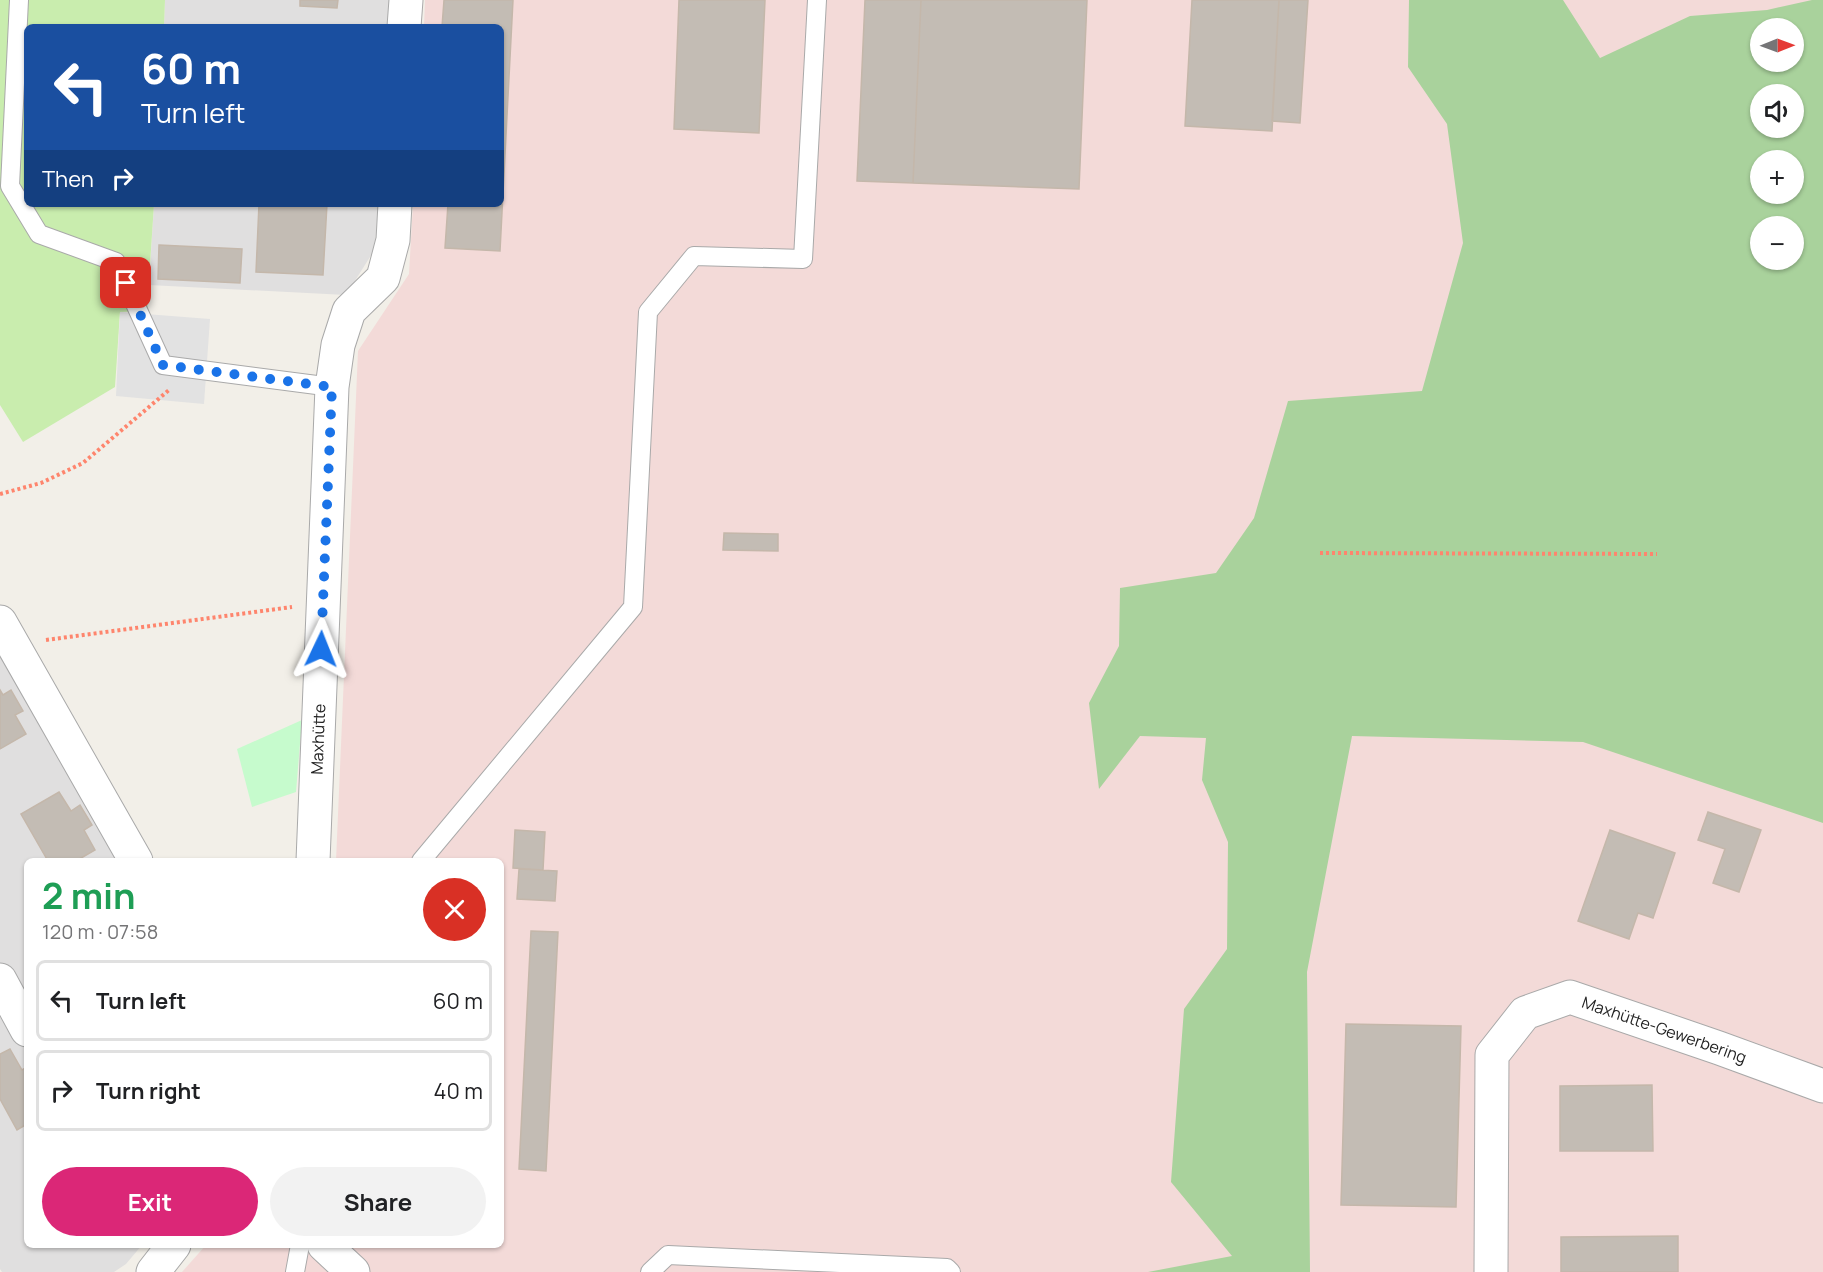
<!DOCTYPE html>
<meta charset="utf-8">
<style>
:root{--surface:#fff;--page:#f2f2f2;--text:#202124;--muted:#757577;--line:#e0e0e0;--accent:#db2777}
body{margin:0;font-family:Manrope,sans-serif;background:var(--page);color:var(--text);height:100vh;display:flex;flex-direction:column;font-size:22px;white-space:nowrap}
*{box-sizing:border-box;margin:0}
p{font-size:20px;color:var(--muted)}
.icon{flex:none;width:33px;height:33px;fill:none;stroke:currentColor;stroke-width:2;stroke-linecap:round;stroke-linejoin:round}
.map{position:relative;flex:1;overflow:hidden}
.details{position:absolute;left:24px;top:858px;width:480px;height:390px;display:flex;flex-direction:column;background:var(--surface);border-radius:9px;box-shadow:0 2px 4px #0004}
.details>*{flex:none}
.banner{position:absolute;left:24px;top:24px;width:480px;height:183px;border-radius:9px;box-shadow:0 2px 4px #0004;background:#1a4fa0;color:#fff;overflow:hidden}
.needle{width:39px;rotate:89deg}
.tools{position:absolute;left:1750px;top:18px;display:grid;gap:12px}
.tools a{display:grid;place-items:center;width:54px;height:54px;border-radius:50%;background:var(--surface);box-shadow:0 2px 4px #0004;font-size:30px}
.pin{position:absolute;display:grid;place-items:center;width:51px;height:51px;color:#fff;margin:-26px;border-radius:12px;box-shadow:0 3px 9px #0006}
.me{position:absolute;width:66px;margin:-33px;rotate:2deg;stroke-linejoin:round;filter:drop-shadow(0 0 4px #0008)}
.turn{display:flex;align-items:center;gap:21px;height:126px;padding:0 18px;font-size:27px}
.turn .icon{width:78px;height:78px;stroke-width:2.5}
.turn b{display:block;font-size:42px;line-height:51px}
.then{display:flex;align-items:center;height:57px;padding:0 18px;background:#0003;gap:12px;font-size:22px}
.round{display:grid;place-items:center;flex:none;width:63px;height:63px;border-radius:32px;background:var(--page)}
.overview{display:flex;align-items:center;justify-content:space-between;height:102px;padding:0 18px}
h1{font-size:36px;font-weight:700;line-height:45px;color:#1e9e55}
.action{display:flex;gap:12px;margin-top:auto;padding:12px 18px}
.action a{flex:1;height:69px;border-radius:36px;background:var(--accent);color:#fff;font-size:24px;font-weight:700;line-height:69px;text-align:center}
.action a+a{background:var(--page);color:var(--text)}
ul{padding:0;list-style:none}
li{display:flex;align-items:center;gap:18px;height:81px;margin:0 12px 9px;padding:0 6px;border:3px solid var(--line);border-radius:9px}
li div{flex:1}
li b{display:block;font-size:22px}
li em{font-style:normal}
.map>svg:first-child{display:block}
.residential{fill:#e0dfdf}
.commercial{fill:#f3dad8;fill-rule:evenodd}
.grass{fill:#c9edae}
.forest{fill:#a9d29c;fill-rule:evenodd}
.park{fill:#c6fbcd}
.parking{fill:#e2e2e2}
.building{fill:#c3bcb4;stroke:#c4b7aa;stroke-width:1.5}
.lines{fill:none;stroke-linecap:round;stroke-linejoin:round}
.lane-casing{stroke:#a9a9a9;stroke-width:20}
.street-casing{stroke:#a9a9a9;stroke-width:35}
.path{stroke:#fe856d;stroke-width:4;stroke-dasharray:3 3;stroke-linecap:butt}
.lane{stroke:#fff;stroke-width:18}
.street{stroke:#fff;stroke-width:33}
.route{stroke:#1a73e8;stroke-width:10;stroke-dasharray:0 18}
.labels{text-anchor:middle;stroke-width:5;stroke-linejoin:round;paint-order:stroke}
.street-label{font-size:16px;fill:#222;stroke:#fff}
</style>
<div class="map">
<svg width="1823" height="1272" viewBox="0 0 1823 1272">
<rect width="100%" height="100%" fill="#f2efe8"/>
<!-- residential -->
<path class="residential" d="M165,0h226l-2,27h-225z
M154,204h224l-3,45 -29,46 -197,-10z
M0,649l120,212h-93v384h115l-16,19 -12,8h-112l-2,-3z"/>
<!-- commercial -->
<path class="commercial" d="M425,0h1398v1272h-1641l24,-27h295v-384h-165l22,-510 51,-77 4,-70h88v-177h-77zM1761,28h33v34h-33zM1761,94h33v34h-33zM1761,160h33v34h-33zM1761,226h33v34h-33z"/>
<!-- grass -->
<path class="grass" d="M0,0h165l-1,27h-137v177h127l-7,107 -27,1 -5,75 -92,55 -23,-37z"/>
<!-- forest -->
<path class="forest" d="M1409,0h154l37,58 90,-42 77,-6 45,-10h11v823l-240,-81 -231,-6 -45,236 3,300h-162l84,-16 -61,-74 13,-173 43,-60 1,-107 -26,-62 4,-42 -66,-2 -41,53 -10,-86 30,-57 1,-58 96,-15 38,-55 34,-117 134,-10 41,-148 -16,-119 -39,-57zM1761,28h33v34h-33zM1761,94h33v34h-33zM1761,160h33v34h-33zM1761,226h33v34h-33z"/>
<!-- park -->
<path class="park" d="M302,720l-6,72 -44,15 -15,-58z"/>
<!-- parking -->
<path class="parking" d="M120,312l90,7 -6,85 -88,-8z"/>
<!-- building -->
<path class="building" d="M300,0h38l-1,8 -37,-2z
M444,0h69l-13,251 -55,-3 3,-44h53v-177h-59z
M679,0h86l-6,133 -85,-4z
M865,0h56l-8,183 -56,-2z
M921,0h166l-8,189 -166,-6z
M1192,0h87l-7,131 -87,-5z
M1279,0h29l-8,123 -28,-2z
M259,204h68l-4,71 -67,-3z
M159,245l83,4 -2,34 -82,-4z
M724,533l54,1v17l-55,-1z
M0,690l3,5 8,-5 12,21 -8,4 11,19 -26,15z
M59,792l12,19 9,-6 12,20 -8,5 11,20 -19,11h-28l-27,-47z
M1708,812l53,18 -22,62 -26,-9 12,-34 -27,-9z
M515,830l30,2 -2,38 -30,-2z
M1610,830l65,23 -22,65 -15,-5 -9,26 -51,-18z
M519,869l38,2 -2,30 -38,-2z
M531,931l27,1 -12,239 -27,-2z
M1346,1024l115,2 -5,181 -115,-2z
M10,1049l12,21 5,-3v57l-10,6 -17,-31v-45z
M1652,1085l1,66h-93v-65z
M1678,1236v36h-117v-35z"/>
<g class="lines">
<!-- lane casing -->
<g class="lane-casing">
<path id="lane" d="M19,0l-9,186 29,48 77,28 47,103 169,22
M421,861l212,-254 15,-295 46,-56 109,3 14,-259
M295,1272l5,-27
M650,1272l18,-17 279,13 4,4"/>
</g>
<!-- street casing -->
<g class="street-casing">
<g id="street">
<path d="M404,27l2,-27"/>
<path d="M0,622l136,239"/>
<path id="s1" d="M313,861l19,-474 6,-42 11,-34 34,-33 10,-38 2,-36"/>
<path d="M0,980l27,50"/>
<path d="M324,1245l29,27"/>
<path d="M153,1272l21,-27"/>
<path id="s2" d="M1491,1272l1,-217 33,-42 45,-16 149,51 104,38"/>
</g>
</g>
<!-- path -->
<path class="path" d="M0,494l41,-11 42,-20 86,-73
M1320,553l337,1
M46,640l246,-33"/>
<!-- lane -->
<use href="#lane" class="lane"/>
<!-- street -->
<use href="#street" class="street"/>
</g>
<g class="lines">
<!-- route -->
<path class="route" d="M126,283l37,82 169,22 -11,262"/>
</g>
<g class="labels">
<!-- street labels -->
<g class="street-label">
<text dy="6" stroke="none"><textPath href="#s1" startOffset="122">Maxhütte</textPath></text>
<text dy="6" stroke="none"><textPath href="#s2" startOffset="418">Maxhütte-Gewerbering</textPath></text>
</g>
</g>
</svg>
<div class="tools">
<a><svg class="needle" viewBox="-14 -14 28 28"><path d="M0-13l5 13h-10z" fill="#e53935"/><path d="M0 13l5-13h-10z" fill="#757577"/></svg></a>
<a><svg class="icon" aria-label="sound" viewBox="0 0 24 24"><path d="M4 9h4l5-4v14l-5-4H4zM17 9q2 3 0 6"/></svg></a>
<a>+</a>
<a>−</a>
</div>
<div class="pin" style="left:126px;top:283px;background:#d93025"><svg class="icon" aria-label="arrive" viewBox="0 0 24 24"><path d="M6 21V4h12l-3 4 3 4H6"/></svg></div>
<svg class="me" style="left:321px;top:649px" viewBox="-20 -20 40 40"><path d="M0-17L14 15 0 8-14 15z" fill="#1a73e8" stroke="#fff" stroke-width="4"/></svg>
<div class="banner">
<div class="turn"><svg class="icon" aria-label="left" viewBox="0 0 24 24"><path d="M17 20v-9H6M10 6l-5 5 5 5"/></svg><div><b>60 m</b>Turn left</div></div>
<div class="then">Then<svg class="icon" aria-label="right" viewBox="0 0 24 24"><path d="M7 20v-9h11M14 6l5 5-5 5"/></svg></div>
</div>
<section class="details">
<div class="overview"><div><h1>2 min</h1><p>120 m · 07:58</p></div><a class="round" style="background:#d93025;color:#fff"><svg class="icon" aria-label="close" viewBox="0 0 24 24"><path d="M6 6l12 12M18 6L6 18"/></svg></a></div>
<ul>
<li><svg class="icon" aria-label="left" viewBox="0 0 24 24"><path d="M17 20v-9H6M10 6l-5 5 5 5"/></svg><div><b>Turn left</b></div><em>60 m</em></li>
<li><svg class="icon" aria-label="right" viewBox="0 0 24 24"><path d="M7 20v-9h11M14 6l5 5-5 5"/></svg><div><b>Turn right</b></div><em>40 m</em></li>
</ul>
<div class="action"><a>Exit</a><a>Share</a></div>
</section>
</div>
